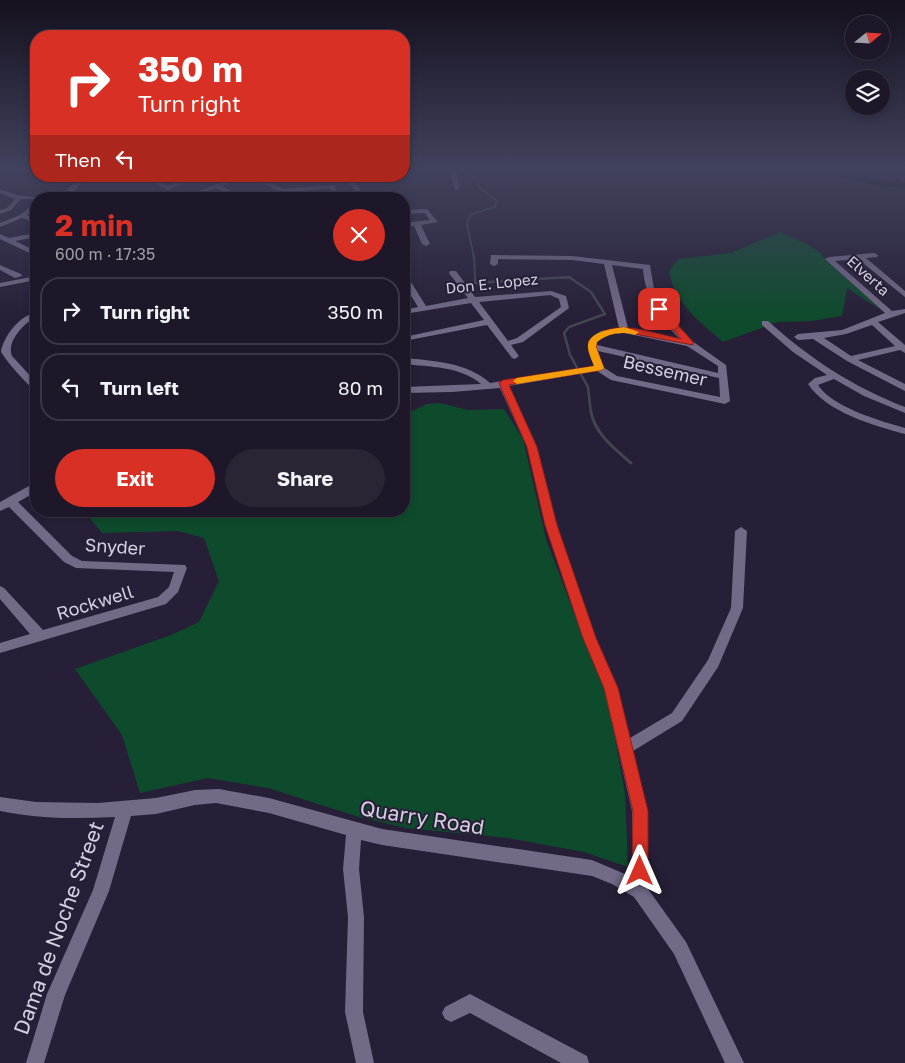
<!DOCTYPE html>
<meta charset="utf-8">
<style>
:root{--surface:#1d1729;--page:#2a2435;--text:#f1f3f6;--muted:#a09fa8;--line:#3b3646;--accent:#d93025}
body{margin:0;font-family:"Golos Text",sans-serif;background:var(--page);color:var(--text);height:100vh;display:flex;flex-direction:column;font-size:19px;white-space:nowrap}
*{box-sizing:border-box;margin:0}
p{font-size:16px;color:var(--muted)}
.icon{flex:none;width:28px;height:28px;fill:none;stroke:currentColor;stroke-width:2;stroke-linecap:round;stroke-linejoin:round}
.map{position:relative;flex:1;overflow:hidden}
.panel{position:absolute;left:30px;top:192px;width:380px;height:325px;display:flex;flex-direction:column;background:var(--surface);border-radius:20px;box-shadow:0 2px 8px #0003,0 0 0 1px var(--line)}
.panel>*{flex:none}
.hud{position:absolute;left:30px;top:30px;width:380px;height:152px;border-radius:20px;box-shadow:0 2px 8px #0003,0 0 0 1px var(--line);background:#d93025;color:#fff;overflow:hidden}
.needle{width:32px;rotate:72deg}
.fabs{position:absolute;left:845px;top:15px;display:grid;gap:10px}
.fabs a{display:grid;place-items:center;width:45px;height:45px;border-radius:50%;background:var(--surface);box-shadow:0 2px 8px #0003,0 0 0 1px var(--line);font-size:25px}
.pin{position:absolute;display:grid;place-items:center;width:42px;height:42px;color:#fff;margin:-21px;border-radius:10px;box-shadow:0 2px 8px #0006}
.me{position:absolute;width:55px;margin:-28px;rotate:0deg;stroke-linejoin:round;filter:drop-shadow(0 0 4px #0008)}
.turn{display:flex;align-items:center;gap:18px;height:105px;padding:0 25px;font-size:22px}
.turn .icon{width:65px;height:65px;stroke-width:2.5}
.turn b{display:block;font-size:35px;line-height:42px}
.then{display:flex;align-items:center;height:48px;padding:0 25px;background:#0003;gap:10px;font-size:19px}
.round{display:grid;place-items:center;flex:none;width:52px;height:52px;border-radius:26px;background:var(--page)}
.summary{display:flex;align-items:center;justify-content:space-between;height:85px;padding:0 25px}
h1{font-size:30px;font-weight:700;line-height:38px;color:var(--accent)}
.action{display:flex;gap:10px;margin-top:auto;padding:10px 25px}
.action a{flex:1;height:58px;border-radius:30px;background:var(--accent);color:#fff;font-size:20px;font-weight:700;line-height:58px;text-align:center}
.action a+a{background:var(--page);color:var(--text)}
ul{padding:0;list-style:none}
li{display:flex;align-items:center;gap:15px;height:68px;margin:0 10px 8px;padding:0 15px;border:2px solid var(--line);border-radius:20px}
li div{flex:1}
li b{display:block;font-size:19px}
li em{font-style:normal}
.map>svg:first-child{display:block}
.green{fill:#0e4b2c}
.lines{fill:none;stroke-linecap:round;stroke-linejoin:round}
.stream-far2{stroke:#41464f;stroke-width:2}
.stream-far1{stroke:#41464f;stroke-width:2.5}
.stream{stroke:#41464f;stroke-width:3}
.river{fill:#020b11;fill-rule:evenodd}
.minor{fill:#726a87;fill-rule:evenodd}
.route{fill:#d93025;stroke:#8d1f18}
.slow{fill:#f59e0b}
.labels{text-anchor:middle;stroke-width:4;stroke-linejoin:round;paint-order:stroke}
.far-street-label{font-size:15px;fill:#d4d0e0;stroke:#271f37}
.street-label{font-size:18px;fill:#d4d0e0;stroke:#271f37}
.near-street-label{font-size:21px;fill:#d4d0e0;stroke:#271f37}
</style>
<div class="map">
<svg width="905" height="1063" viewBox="0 0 905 1063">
<rect width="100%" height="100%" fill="#271f37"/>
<!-- green -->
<path class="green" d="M780,232l29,13 13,9 -1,1 61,56 -35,-23 -5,28 -30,5 -34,1 -55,20c-24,-21 -48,-38 -54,-71l9,-12 53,-6z
M440,403l28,7 36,-1 19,30 23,100 48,127 13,27 18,100 3,74 -44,-15 -76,-14 -102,-10 -47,-11 -91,-29 -60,-10 -68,15 -18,-58 -47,-66 96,-34 28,-13 20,-41 -15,-43 -26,-7 -76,2 -18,-22h320v-96l23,-11z"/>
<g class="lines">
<!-- stream-far2 -->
<path class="stream-far2" d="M468,170l12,18 17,13 -2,6 -24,7 -4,10 7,34 1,20
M903,170v15
M550,278h21"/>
<!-- stream-far1 -->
<path class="stream-far1" d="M475,277v6l94,-6 22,15 14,22 -36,13 -5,6 6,22 18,32 3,26"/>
<!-- stream -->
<path class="stream" d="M591,412c4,22 24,37 40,51"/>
<!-- river -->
<path class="river" d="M812,170c31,0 61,10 93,12v6l-19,-1 -69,-14z"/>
<!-- minor -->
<path class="minor" d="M451,170h6l2,20 -5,-1z
M81,176h7c-10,11 -19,23 -34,23l9,-5z
M140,176h8l20,10 18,-7 3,2 -21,9z
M236,176h9l-23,10 24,13h-9l-21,-11 -27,11h-9z
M248,176h8l27,13 52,-4 3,14h-6l-2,-11 -48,5z
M285,176l11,2 35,-2 -36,6z
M345,176h6l15,23h-6z
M0,189l17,6 32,4h-28l-10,11 -11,4v-4l7,-2 8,-9 -15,-6z
M36,202v5l-9,8 9,4v4l-14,-5 -22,9v-4l20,-8z
M427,209l11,13 -17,3 9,19 -4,2 -4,-2 -8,-18 -10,1v-4l26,-3 -5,-7 -21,1v-4z
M36,233v4l-21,4 21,10v5l-36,-17v-5l9,4z
M874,253l4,2 -1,2 -11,1 39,33v6l-47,-38 -23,2 57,50 13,-2v4l-27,9 27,23v8l-5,-3 -42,10 47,24v7l-58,-30 -34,-22 -15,1 -4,-3 4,-3 44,-4 43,-17 -60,-54 4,-2zM872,325l23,21 -44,10 -27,-18 22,-4z
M491,255l81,1 78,9 4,24 15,28 23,24 34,24 4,36 -5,3 -114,-24 -14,-9 -88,15 28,61 20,78 38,113 23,50 12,50 42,-25 36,-53 23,-52 4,-77 6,-4 6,4 -4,77 -25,59 -36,54 -49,30 15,60v78l38,53 58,121h-19l-51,-109 -40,-57 -22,-13 -20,-8 -210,-31 -21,-5 -2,29 5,48 -1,95 11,51h-18l-11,-51 3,-95 -5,-48 3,-34 -77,-22 -53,-10 -21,2 -39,9 -25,2 -22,75 -44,104 -21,68h-18l21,-69 46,-104 22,-73c-39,2 -77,2 -115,-6v-14l36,5 62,1 58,-5 39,-8 24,-1 50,9 113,31 210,31 40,17v-66l-28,-123 -21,-50 -38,-113 -18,-78 -27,-59 -48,4 -48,1v-6l77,-3c-21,-18 -51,-17 -77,-20v-6c30,3 63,4 86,25l104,-17 -6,-19 1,-6 12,-10 18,-3 -15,-64 -32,-4 -74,-1v5l-4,2 -4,-2zM612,265l31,4c2,28 17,51 37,70l-52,-11zM624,333l63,13 31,20v7l-121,-28v-3l9,-7zM598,351l121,27 1,19 -103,-21 -14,-9z
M0,265l21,9 1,2 -7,2 -15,-8z
M450,271h6l19,26 76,-6 15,5 3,12 -46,34 -12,3 8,11 -4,3 -3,-1 -25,-33 -83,16v-4l80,-17 -13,-17 -67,11v-4l14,-3 -14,-23v-5h5l17,27 42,-8 -19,-25zM550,295l9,4 2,8 -44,31 -9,3 -29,-39z
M36,276v4l-36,7v-4z
M36,312v5c-12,6 -30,25 -24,39l24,26v9c-5,-2 -34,-34 -35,-40 4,-17 18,-34 35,-39z
M762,321h6c41,37 85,66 137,86v6l-41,-17 -30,-17 -16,6c14,22 62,36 87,43v6c-30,-8 -79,-22 -97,-50l7,-6 12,-3 -34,-23 -31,-27z
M36,480v12l-18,10 54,54 10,5 103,4 2,3 -9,24 -12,12 -166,49v-10l30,-9 -30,-35v-13l4,2 39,42 115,-33 11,-10 5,-15 -98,-4 -12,-6 -55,-55 -9,4v-9l29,-16 3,-5z
M470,994l117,62 2,7h-28l-91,-50 -19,9 -6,-3 -3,-6 3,-6z"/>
</g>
<!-- sky -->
<linearGradient id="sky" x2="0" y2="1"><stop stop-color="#15111e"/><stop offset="0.53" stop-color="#41425e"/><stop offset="1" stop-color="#41425e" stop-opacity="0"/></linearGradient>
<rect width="905" height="319" fill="url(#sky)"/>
<!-- route -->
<path class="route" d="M659,306l3,1 31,35v3l-69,-13 -18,3 -9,7 -1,5 8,21 -2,2 -93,15 28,62 20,78 39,113 22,50 30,123v60l-2,6 -6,2 -6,-2 -2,-6 1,-60 -29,-123 -21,-50 -38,-113 -18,-78 -28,-64 4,-3 91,-14 -6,-19 1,-6c23,-25 64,-8 92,-2l-26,-30z"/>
<!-- slow -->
<path class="slow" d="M624,327l15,5 -4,3c-14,-4 -26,-2 -38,7l-1,5 8,21 -2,2 -85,14 -4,-3 4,-3 77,-12c-2,-6 -6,-13 -6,-19 -1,-16 25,-18 36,-20z"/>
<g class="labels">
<!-- far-street labels -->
<g class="far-street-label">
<text transform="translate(868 276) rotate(42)" y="5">Elverta</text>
<text transform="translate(492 284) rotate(-6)" y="5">Don E. Lopez</text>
</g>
<!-- street labels -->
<g class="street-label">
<text transform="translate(665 371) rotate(13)" y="6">Bessemer</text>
<text transform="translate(115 547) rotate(4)" y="6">Snyder</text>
<text transform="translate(95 603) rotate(-17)" y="6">Rockwell</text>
</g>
<!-- near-street labels -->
<g class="near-street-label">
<text transform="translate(422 818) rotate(9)" y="7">Quarry Road</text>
<text transform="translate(59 928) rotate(-70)" y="7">Dama de Noche Street</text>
</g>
</g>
</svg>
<div class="fabs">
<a><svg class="needle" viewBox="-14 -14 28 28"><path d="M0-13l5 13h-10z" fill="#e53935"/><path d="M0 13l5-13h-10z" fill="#a09fa8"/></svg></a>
<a><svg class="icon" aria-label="layers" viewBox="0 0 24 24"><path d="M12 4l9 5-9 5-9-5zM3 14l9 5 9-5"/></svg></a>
</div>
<div class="pin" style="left:659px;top:309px;background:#d93025"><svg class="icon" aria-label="arrive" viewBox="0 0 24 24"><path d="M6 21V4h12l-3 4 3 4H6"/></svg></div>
<svg class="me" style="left:640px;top:871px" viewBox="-20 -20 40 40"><path d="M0-17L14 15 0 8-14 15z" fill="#d93025" stroke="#fff" stroke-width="4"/></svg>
<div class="hud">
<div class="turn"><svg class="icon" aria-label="right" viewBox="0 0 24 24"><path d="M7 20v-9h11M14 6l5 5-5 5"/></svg><div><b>350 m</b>Turn right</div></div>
<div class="then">Then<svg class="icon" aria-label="left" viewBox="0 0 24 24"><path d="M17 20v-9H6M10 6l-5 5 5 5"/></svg></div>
</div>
<section class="panel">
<div class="summary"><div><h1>2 min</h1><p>600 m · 17:35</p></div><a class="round" style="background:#d93025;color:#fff"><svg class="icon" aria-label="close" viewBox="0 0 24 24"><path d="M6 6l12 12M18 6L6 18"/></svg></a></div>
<ul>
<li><svg class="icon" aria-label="right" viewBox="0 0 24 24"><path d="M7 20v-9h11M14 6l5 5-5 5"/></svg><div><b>Turn right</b></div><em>350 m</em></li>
<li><svg class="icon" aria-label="left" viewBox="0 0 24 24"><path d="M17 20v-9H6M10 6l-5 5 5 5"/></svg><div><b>Turn left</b></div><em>80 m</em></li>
</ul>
<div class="action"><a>Exit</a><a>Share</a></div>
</section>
</div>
